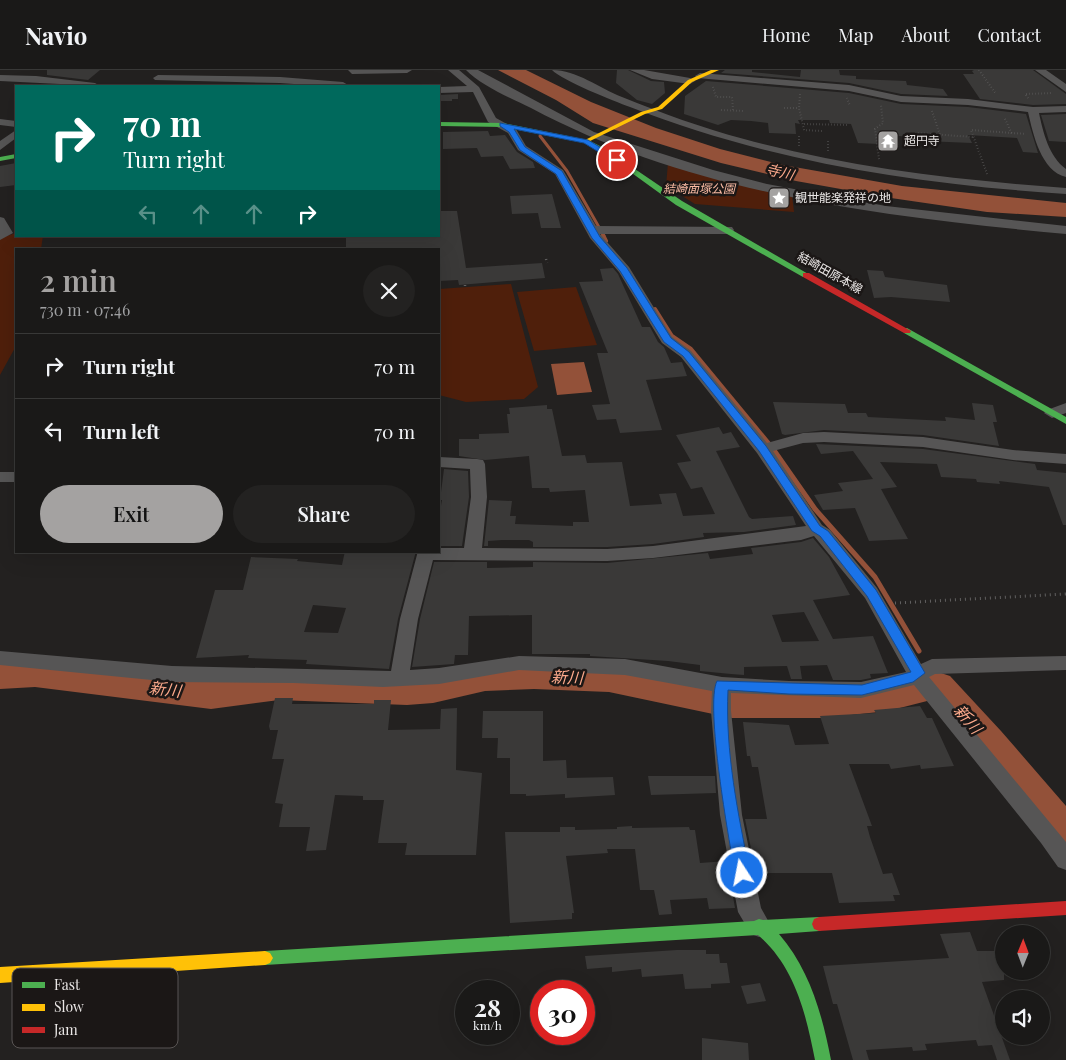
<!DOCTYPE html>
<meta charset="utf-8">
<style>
:root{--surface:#1a1918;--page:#232221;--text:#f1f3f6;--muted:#9fa0a2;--line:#383837;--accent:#a4a2a1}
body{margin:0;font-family:"Playfair Display","Noto Sans JP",serif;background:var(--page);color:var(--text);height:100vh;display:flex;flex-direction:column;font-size:19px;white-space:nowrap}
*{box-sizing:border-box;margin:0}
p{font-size:16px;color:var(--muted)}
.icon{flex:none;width:28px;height:28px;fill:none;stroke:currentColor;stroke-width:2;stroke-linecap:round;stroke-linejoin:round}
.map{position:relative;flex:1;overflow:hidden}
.side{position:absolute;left:15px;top:178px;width:425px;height:305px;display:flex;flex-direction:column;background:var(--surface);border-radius:0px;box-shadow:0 5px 20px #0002,0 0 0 1px var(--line)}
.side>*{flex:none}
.banner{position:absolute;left:15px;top:15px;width:425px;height:152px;border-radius:0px;box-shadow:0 5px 20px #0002,0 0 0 1px var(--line);background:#00695c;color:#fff;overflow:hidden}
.needle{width:32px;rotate:1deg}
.controls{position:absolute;left:995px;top:855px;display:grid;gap:10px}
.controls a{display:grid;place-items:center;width:55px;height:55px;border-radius:50%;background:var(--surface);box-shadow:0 5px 20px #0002,0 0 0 1px var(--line);font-size:25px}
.speed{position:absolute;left:455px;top:910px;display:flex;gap:10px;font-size:25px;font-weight:700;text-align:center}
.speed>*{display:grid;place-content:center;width:65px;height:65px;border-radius:50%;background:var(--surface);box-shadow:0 5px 20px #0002,0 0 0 1px var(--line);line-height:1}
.speed small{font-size:12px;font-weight:400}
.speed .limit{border:8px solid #d22;background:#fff;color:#111}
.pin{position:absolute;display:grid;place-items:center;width:42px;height:42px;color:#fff;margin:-21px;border:2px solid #fff;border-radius:50%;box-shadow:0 1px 5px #0007}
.me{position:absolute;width:55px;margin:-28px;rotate:349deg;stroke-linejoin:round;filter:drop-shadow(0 0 4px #0008)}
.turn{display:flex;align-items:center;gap:18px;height:105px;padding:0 25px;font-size:22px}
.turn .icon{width:65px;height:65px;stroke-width:2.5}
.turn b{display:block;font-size:35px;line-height:42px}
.lanes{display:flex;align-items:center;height:48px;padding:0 25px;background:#0003;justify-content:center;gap:25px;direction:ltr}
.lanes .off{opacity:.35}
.round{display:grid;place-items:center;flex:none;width:52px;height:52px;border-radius:26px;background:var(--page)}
.overview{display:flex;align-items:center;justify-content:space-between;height:85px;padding:0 25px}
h1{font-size:30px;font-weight:600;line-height:38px;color:var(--accent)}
.cta{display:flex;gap:10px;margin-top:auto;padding:10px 25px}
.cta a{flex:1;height:58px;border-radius:30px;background:var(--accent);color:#111;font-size:20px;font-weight:600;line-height:58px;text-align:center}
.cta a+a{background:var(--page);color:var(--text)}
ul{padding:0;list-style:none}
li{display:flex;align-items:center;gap:15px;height:65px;padding:0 25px;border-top:1px solid var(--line)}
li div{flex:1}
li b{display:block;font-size:19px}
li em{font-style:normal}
header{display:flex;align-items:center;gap:30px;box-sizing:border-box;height:70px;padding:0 25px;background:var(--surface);border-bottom:1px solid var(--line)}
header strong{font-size:24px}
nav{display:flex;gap:28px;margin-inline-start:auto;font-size:18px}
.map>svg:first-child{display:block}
.green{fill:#4f1f0b}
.water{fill:#935139}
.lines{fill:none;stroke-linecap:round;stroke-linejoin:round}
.stream-far2{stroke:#935139;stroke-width:3}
.stream-far1{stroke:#935139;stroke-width:4}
.stream{stroke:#935139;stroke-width:5}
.river{fill:#935139;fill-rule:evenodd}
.building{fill:#3a3938;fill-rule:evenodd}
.path-far2{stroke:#616060;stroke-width:2;stroke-dasharray:0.5 2.5;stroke-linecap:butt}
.path-far1{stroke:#616060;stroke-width:2.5;stroke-dasharray:1 3;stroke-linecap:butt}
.path{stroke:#616060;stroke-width:3;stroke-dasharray:1 4;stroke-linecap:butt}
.street{fill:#565555;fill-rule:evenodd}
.fast{fill:#4caf50;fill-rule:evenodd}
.slow{fill:#ffc107;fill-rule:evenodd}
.jam{fill:#c62828;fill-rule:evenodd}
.route{fill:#1a73e8;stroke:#114b97}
.labels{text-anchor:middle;stroke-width:5;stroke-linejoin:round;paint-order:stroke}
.far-poi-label{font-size:12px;fill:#eae7e6;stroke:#1b1716;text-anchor:start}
.far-park-label{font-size:12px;font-style:italic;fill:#fabba4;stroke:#1b1716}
.far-street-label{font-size:12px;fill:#eae7e6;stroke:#1b1716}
.far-water-label{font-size:14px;font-style:italic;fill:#fdaa8c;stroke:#1b1716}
.water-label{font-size:16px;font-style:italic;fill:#fdaa8c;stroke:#1b1716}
.key{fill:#1b1716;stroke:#595554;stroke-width:1}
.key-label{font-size:14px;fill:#eae7e6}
</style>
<header>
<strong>Navio</strong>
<nav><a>Home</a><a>Map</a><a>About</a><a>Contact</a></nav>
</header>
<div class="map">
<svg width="1066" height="990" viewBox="0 0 1066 990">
<rect width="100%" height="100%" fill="#232120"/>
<!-- green -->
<path class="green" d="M668,93l124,32 2,17 -99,-8 -29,-18z
M16,163v3h27l-2,13h-25v97l-16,29v-137z
M511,214l27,103 -14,12 -58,3 -27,-7v-106z
M576,217l21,58 -63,6 -17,-59z"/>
<!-- water -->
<path class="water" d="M498,0h28l65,32 65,26 64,21 63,16 119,21 164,17v14l-79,-5 -96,-14 -95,-17 -75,-18 -128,-40 -37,-23z
M584,292l8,30 -35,3 -6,-31z"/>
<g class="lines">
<!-- stream-far2 -->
<path class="stream-far2" d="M540,66l27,35 37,65"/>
<!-- stream-far1 -->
<path class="stream-far1" d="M603,165l3,6
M655,239l17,27 19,13 81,98"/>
<!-- stream -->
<path class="stream" d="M771,376l44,63 60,68 44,74
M935,609l3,6"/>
<!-- river -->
<path class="river" d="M35,591l176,20 68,-7 128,5 26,-2 52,-12 49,-2 75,3 123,24h91l65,-7 50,-11 12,4 51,55 65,75v44l-13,-5 -76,-94 -46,-51 -43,11 -65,7h-91l-123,-26 -75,-3 -49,2 -52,12 -26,2 -128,-5 -68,9 -176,-22 -35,2v-26z"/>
</g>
<!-- building -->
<path class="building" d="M47,0h53l-12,10 -41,-5z
M617,0h11l23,11 13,1 1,11 -13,11 -15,-4 -21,-17z
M725,0h27v2l48,5 1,-7h38l1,5 16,1v3l50,2 1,4 36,4 5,7 -47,-2 -52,-11 -128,-10z
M974,0h59l33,24v10l-33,1 -53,-6 -17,-25h11l-2,-3z
M706,11l143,12 52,11 67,3 58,7 12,39 -15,-1 -6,-14 -49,-3 4,8 -48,-2 -1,-4 -26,-1 2,9 -41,-2 -7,-19 -21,-1 -1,-3h-31l2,4 -5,-1 1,11 -27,-1 -1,-10 -17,-2 -20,-1 -13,5 -34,-11 1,-18z
M458,24v5h-6v2h-13v-6z
M1066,44v28l-17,-1 -8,-26z
M488,61l2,5 15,-1 12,17 16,10 2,6 -25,1 -7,-13 -22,1 -4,-9 -34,1v-17z
M16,93v22l-16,2v-21z
M552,124l9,34h-20l-3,-15 -26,1 -2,-18z
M439,141h18l9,57 76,-5 3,15 -86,7 -1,-5 -19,1v-32h-93v-13h93z
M613,198l5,6 24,53h8l8,15 6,5 7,16 11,-1 5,14 -41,4 16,50 -42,3 -4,-14 -19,1 -5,-15 18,-1 -13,-51h11l-29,-71 24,-1 -3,-12z
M867,200l16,1 2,6 62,8 3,17 -59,-5 -17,1z
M773,332l72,2 3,9h18l2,4 78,4 -1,-4 30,3 -3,-17 21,2 4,17h-4l6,24 -76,-11 -99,-5 -39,5 -3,-1z
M547,335v4h5l10,47 23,-1 2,8 35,-1 8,44 32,-2 -3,-10 17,-1 7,23 32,-2 -13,-27 -11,2 -14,-26 14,-2 -15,-26 43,-8 4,7 8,-2 9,15 -24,4 33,66 3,2 41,-3 3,9 -52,7 -41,1 1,4 -51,7 -46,3h-74v-5l-4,-2h-27l-14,1v5h-4l5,-46 23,1 -2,15h6l-1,8 58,2v-4h16l-4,-32 -35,2 -1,-4h-17l-3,-32 -44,4 -26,-4v-17h20v-5l30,-1 -2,-19h3l-1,-6z
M816,374l107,5 112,15 2,6 29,3v52h-3l-14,-38 -50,-6 1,3 -23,-2 -1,-3 -35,-2 -4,-13 -57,-2 17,25 -16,2 27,50 -39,2 -14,-33 -32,2 -9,-15 29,-4 -5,-8 35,-4 -20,-28 -32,3z
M444,399l24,2 1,26 -7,49h-23v-29l3,-17h-2z
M813,468l16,19 21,38 -37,5 20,39 40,-3 15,37 -18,1 1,4 -10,2h-28l-6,-15 -27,1 2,13h-11l-4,-13 -43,1v8l-13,-1 -31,-3v-6l-32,-4 -78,-5v-2h-58v-39l-63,1 -1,39h-13l-1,9 -42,3 8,-48 14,-57h53v6l46,-1v-5l74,1 101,-10 2,6 43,-5 -2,-6 50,-6zM804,542l15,29 -37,1 -10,-27z
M345,481h71l-18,68 -9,50 -83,-5 1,-4 -59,-2 1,-3 -53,3 19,-68h28l8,-33 47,2 -1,2 45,4zM313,535l33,3 -8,25 -34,-1z
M275,628h18l-1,6h82v-4h17l-3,30 52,-1 1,-20 16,-1 -1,62 26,3 -6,82h-71l2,-12h-29l6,-43h-21v-4l-28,-1 -9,55 -20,1 4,-24h-31l4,-23 -8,-1 9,-44h-12l6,-29h-8l-1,-4z
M920,636l7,12h5l22,48 -33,3 -1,-4 -29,4 -2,-5h-40l23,62h-5l3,11 13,37 9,-1 8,22h-7l2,6 -56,2 -7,-30h-76l-11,-54h22l-9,-52h-6l-2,-11h-3l-4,-34 46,3 6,20 34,-1 -9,-28 56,-3 -2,-3z
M483,641h60v50l23,-1 1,18 46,-1 2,18 -50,3v-4l-39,2v-2h-16v-36h-13l1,-20h-16z
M648,706h67l1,17 -65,2z
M632,756v2l57,-1 1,3h5l5,33 27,-2 8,47 -26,1 -2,-11 -37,2 2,14 -13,1 -5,-25h-14l-5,-41h-28l1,4 -42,3 8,57h-2v6l-62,4 -5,-91h55v-5h15v3l42,-1v-2z
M970,862l7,19h27v29l-22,2 28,78h-13l-5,-15 -14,1 -2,-6 -51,4 2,6 -14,1 -1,-4 -46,3 3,10h-16l-16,-56h-4l-10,-38 126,-8 -9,-24z
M677,880h29v4h13l1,9h7l3,20 -19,1v4l-26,1 -2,-15 -41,3 -1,-8 -29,3v-5l-25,2 -2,-13z
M760,913l6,18 -19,3 -6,-18z
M702,968l46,5 1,17h-47z"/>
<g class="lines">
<!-- path-far2 -->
<path class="path-far2" d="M979,0l17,24
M713,17l3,10h16l1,13
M800,24l-1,14 5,22 18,1
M847,28l3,8
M1028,28l-3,-4 28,-1
M784,38h15
M721,40l23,1
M932,41l8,24
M1005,49l7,15
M804,54l45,1
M915,63l58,4
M799,66v10
M828,71v10
M879,89l-4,-30 8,-6 -2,-18
M987,104l-16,-44 55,4"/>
<!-- path-far1 -->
<path class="path-far1" d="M546,189l1,4
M465,215v4"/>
<!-- path -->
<path class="path" d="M895,533l171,-9"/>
<!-- street -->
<path class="street" d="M348,0h64l-5,3 -55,1z
M448,0h11l20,17 17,31 20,11 10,17 37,24 33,56 136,1 2,3 -2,3 -4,1h-128l29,33 43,70 19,14 76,92 36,-10 21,-1 99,5 90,13 53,4v10l-53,-4 -90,-13 -99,-5 -21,1 -30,8 49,74 8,5 47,58 44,76 11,-5 134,-3v14l-131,4 -6,3 137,165v28l-8,-3 -17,-24 -127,-158 -53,13 -130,-5v18l11,104 19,93 10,18 -4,8 -8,3 -8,-3 -13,-22 -18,-97 -9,-104 1,-20 -87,-16 -106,-5 -80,14 -56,3 -89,-4 -122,-1 -172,-17v-14l172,15 219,5 9,-52 18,-68h21v-3h25l7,-51 -1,-28 -31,-2v-10l38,2 6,1 2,4 2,33 -5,51 125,1 46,-3 153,-20 -49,-73 -76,-96 -19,-14 -43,-71 -29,-34 -35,-64 -37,-24 -10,-17 -20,-11 -15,-30 -34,1v-6l28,-1zM814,466l51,62 41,74 -45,10 -72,-1 -67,-4 -97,-18 -106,-3 -80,12 -29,2 8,-51 15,-59 174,1 46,-3 148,-18z
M466,0h12l116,62 119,38 54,14 119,22 180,20v8c-181,-17 -372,-39 -535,-126 -19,-9 -51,-23 -65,-38z
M552,0c25,0 47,18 70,27 40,16 80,31 122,42 105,29 214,41 322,49v6c-149,-10 -295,-32 -436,-87 -16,-6 -67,-26 -78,-37z
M630,0h14l46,8 5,3 -5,3 -38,-5z
M1035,0h11l20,14v8z
M700,3l149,12 52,11 67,3 65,8 33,-1v6l-27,1c4,19 10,44 27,56v8c-25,-6 -33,-43 -38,-65l-60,-7 -67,-3 -52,-11 -152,-13 -2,-2z
M0,5l36,1 59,7 5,3 -100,-5z
M158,5l122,2 63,5 5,3 -26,1 -42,-3 -125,-3 -2,-2z
M0,49l16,2v6l-16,-2z
M16,60v8l-16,12v-9z
M0,147l4,1 9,15 -13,7z
M1066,333v10l-14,5 -8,-5 3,-3z
M0,402h16v10h-16z"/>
<!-- fast -->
<path class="fast" d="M439,52l64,1 85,17 16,8 78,53 128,74 -4,2h-3l-127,-72 -76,-55 -16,-7 -81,-16 -64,-1z
M16,84v4l-16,3v-4z
M907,258l159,89v7l-162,-91v-4z
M819,847l5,2 2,5 -2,5 -5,2 -40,3c31,36 43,80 52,126h-16c-9,-46 -20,-93 -57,-125l-493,30 -5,-2 -3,-5 3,-5 5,-2 489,-30 5,-2 4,1z"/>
<!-- slow -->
<path class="slow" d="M711,0h8l-27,12 -30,27 -17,5 -57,28 -5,-1 58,-29 17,-5 30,-27z
M265,881l5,2 3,5 -3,5 -5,2 -265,18v-16z"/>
<!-- jam -->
<path class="jam" d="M803,203h6l102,58 -1,2h-6l-101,-56z
M1066,831v14l-247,16 -5,-2 -2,-5 2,-5 5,-2z"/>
</g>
<!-- route -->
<path class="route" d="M500,53l88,17 32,19v3h-5l-31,-19 -70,-14 11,18 37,24 38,66 27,31 44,70 18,14 77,94 54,80 8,5 48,59 49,83 -12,9 -51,13 -73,-1 -61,-4c-3,61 10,124 22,183l-3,5 -5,2 -5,-2 -2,-5c-6,-32 -30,-168 -18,-192l145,4 49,-13 -44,-76 -47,-60 -8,-5 -53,-80 -76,-95 -19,-14 -44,-71 -28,-33 -36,-64 -36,-24 -11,-18 -9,-6z"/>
<!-- icons -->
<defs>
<g id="temple-square" transform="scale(1.125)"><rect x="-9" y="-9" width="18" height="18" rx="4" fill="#a4a2a1" stroke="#1b1716"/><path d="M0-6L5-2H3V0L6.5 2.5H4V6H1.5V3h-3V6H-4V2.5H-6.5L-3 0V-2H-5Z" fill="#fff"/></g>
<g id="sight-square" transform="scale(1.125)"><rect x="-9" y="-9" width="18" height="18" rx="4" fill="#a4a2a1" stroke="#1b1716"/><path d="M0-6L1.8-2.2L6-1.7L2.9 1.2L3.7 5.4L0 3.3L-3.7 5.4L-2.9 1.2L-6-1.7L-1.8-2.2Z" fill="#fff"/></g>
</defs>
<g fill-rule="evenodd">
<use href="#temple-square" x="888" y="71"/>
<use href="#sight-square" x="779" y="128"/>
</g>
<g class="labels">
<!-- far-poi labels -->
<g class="far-poi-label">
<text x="904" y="75">超円寺</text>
<text x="795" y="132">観世能楽発祥の地</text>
</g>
<!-- far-park labels -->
<g class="far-park-label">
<text x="699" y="123">結崎面塚公園</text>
</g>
<!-- far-street labels -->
<g class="far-street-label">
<text transform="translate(830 203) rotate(29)" y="4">結崎田原本線</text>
</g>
<!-- far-water labels -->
<g class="far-water-label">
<text transform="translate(780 102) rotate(14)" y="5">寺川</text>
</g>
<!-- water labels -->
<g class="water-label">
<text transform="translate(567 607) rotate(3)" y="6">新川</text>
<text transform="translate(165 619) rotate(7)" y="6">新川</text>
<text transform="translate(968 649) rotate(49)" y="6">新川</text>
</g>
</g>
<!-- legend -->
<rect x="12" y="898" width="166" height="80" rx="8" class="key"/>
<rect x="22" y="912" width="23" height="6" fill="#4caf50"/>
<rect x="22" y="934" width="23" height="7" fill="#ffc107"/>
<rect x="22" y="957" width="23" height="6" fill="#c62828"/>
<g class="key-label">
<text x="54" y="920">Fast</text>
<text x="54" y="942">Slow</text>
<text x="54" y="965">Jam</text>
</g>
</svg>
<div class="controls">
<a><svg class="needle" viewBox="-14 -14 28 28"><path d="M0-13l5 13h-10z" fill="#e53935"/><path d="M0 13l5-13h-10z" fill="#9fa0a2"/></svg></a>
<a><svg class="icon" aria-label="sound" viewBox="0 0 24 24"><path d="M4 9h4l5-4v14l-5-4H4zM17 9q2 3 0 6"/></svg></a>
</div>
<div class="speed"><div>28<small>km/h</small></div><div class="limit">30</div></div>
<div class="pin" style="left:617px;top:90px;background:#d93025"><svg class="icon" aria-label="arrive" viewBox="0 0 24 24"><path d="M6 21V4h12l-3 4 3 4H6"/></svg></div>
<svg class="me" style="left:742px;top:803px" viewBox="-20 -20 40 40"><circle r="17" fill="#1a73e8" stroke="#fff" stroke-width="3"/><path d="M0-11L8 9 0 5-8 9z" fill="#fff"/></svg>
<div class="banner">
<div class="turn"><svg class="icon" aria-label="right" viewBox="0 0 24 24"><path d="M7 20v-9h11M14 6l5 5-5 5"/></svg><div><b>70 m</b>Turn right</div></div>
<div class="lanes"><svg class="icon off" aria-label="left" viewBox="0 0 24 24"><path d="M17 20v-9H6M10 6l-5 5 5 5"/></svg><svg class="icon off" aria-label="ahead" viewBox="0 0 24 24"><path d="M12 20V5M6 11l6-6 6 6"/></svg><svg class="icon off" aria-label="ahead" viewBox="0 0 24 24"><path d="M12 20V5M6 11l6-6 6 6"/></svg><svg class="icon" aria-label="right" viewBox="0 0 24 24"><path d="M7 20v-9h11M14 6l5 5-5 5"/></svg></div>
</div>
<section class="side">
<div class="overview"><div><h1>2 min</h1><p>730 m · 07:46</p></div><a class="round"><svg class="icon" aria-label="close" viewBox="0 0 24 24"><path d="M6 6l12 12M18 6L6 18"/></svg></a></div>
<ul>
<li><svg class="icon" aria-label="right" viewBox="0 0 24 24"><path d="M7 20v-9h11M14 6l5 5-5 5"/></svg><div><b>Turn right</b></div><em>70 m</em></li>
<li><svg class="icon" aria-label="left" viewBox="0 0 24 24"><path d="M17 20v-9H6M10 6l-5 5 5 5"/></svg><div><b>Turn left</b></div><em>70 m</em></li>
</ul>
<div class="cta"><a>Exit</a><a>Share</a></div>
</section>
</div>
